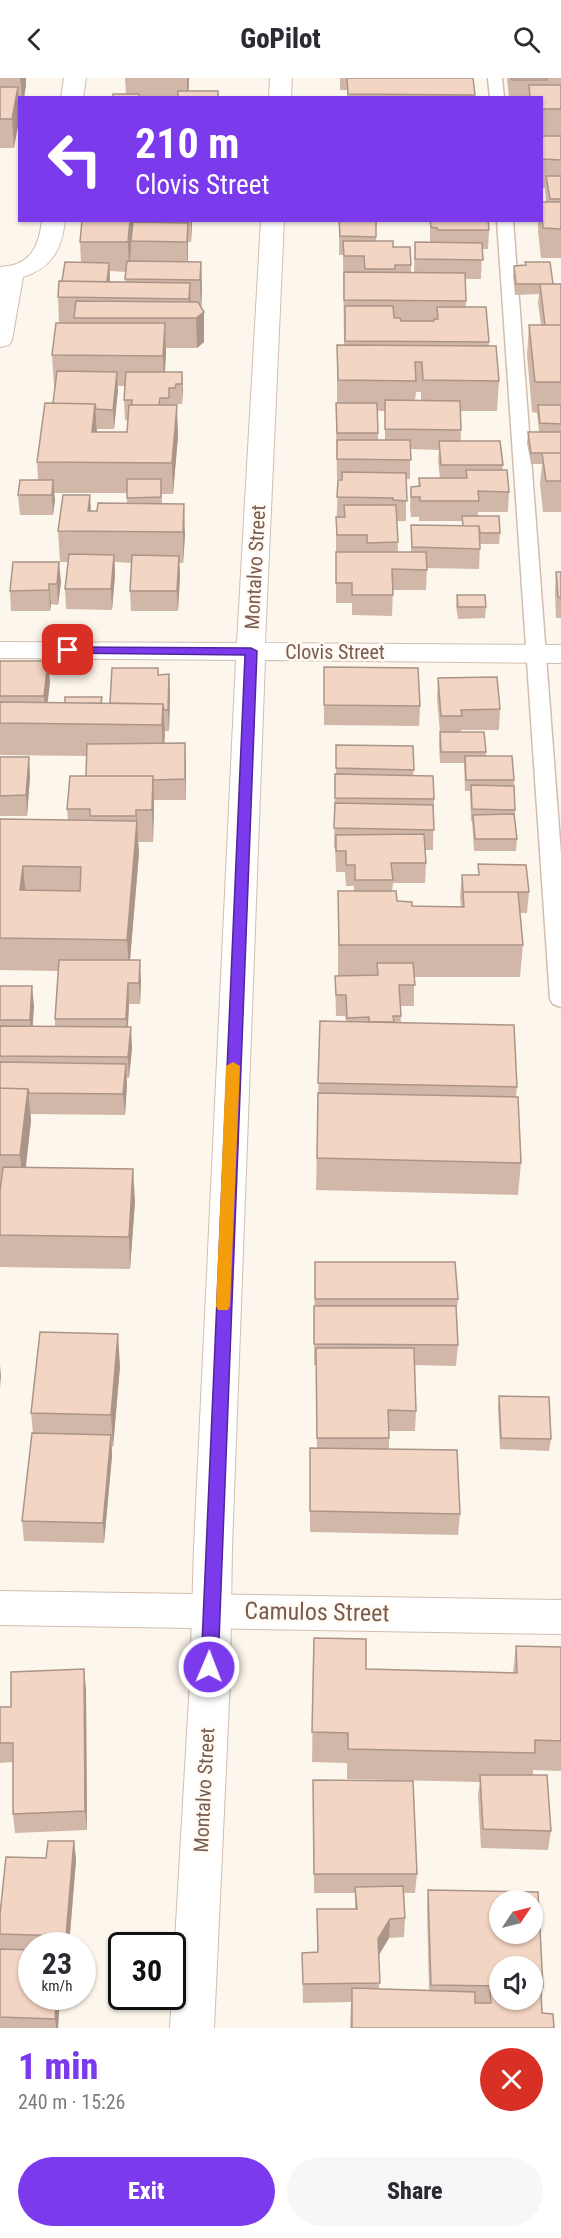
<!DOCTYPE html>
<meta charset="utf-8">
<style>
:root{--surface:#fff;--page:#f7f7f7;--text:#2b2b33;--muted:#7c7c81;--accent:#7c3aed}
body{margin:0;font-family:"Roboto Condensed",sans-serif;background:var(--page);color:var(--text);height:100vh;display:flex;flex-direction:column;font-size:22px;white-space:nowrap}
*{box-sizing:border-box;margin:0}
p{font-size:20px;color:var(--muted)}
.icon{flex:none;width:33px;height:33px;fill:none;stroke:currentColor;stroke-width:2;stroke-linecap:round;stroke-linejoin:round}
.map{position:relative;height:1950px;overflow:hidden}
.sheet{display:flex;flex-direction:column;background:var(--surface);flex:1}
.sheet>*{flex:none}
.top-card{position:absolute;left:18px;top:18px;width:525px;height:126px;border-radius:0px;box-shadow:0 2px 4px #0004;background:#7c3aed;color:#fff;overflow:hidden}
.needle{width:39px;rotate:55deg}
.controls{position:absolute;left:489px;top:1812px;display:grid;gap:12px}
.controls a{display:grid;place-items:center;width:54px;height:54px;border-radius:50%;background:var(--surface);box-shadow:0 2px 4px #0004;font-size:30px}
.speed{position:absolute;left:18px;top:1854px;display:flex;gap:12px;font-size:30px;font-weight:700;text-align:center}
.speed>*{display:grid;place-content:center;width:78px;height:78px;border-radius:50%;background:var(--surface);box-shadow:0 2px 4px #0004;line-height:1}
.speed small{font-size:15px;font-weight:400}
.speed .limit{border:3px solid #111;border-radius:9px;background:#fff;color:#111}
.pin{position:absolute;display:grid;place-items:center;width:51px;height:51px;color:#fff;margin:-26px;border-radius:12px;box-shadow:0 3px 9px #0006}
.me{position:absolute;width:66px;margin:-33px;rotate:1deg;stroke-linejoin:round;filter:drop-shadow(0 0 4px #0008)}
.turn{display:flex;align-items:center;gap:21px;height:126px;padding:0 18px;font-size:27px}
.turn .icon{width:78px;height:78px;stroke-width:2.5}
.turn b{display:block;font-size:42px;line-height:51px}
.round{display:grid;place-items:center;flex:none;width:63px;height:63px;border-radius:32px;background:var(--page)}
.head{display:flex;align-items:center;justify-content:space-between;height:102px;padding:0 18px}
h1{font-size:36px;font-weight:800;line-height:45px;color:var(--accent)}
.primary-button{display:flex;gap:12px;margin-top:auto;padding:12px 18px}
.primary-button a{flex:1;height:69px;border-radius:36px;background:var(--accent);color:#fff;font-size:24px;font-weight:800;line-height:69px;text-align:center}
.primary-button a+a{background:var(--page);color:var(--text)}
header{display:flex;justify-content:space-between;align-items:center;height:78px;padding:0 18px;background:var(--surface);font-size:27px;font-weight:800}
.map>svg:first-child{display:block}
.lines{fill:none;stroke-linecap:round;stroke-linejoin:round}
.service-casing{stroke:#d1beb0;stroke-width:3}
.minor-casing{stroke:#d1beb0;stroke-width:2}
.tertiary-casing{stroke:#d1beb0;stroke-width:2}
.service{fill:#fff;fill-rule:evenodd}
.minor{fill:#fff;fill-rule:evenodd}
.tertiary{fill:#fff;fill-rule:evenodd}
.wall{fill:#d1b7a8;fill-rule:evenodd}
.shaded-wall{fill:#aa9588}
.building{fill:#f3d5c3;stroke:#aa9588;stroke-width:1.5;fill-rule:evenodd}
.route{fill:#7c3aed;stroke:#51269a;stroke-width:1.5}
.slow{fill:#f59e0b}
.labels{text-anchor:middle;stroke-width:5;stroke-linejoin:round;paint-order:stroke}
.street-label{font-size:20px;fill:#7a5c4d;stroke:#fffaf3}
.near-street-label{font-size:24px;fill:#7a5c4d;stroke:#fffaf3}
</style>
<header><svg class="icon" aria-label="back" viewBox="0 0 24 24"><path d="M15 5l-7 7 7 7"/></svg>GoPilot<svg class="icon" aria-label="search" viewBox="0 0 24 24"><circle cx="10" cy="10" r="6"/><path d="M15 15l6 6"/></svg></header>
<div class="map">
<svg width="561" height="1950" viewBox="0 0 561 1950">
<rect width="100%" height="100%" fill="#fdf6ec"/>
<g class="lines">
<!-- service casing -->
<g class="service-casing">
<path id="service" d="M488,0h14l2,20h-14z
M497,142h16l48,634v153l-8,-3 -3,-5z"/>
</g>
<!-- minor casing -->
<g class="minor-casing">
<path id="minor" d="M64,0h22l-3,20h-22z
M270,0h22l-1,20h-22z
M42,142h23c-3,29 -13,48 -42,57l-11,63 -3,5 -9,2v-80c30,-1 39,-20 42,-47z
M261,142h23l-19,423 296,2v18l-296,-3 -33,887 -2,134 -16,347h-44l20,-347 4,-134 42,-887 -236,-2v-16l237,1z"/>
</g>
<!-- tertiary casing -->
<g class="tertiary-casing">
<path id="tertiary" d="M0,1513l561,9v34l-561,-9z"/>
</g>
<!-- service -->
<use href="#service" class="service"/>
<!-- minor -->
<use href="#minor" class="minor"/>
<!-- tertiary -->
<use href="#tertiary" class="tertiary"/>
</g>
<!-- wall -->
<path class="wall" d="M0,0h26v7l-2,13h-4v8l-6,42h-14z
M125,0h64v13l30,7h-106l13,-4z
M340,0h133l1,20h-127v-8h-7z
M507,0h54v82l-19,-1v-61h-33z
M542,81l19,1v98h-20l-3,-27v-11h4v-18h4l-1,-14h-3z
M82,142h52v2h2v-2h56l-1,22h-3v20h13l1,29 -1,16 3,5v30l-7,6h-31l-1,24h17v32h-6v1l2,31 -5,58h-11v10l23,31 -2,28h-4l1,13 -2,35h-47l-1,-20 2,-28 -17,-1v13l-3,35 -46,-1 -1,-20 3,-27h-8l-2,-31 33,-20h6l30,-8v-10h-73l1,7 -2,15h-33l-2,-20 20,-15 -1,-18 16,-59 2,-17h-1l-2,-31 7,-32 -1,-26 4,-16 19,-19 -1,-20zM110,193l16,1 -1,10h-15zM118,308h7l-1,14 1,20h3l-1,12h-30v-3h17z
M339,142h47l-10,1v20l17,6 18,18v7h3l1,-30 15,1v-23l59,10 -1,19h-6l-1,30h-16l1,28 23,35v4l10,35 -2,30h-37l1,30 42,24 -1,5 7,22 -1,20h-30v4l22,17 -1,11h-19l-1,25 -52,-1 -1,22h-33l-1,26 -40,-1v-12h-16v-66l2,-57 4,-1h-5l-1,-57 1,-19v-58h7l-1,-90h-4zM416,314h5v8h-6zM378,333h7v29h-7zM410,371l29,1 -1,11 2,17h-21l-1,8 -7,1 -1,20 1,10h8v4h43v5l-51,-1v27h-13l-1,-31h9v-42h4z
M525,184l28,22h8v228h-18l-3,-28 2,-20h-11l-4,-21 1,-11h11l-2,-19 -5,-1 -5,-57 2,-30h12l-3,-22 1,-9 -24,1 -2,-19 1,-10 11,-1z
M556,494h5v46h-5l-1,-25z
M61,504l-3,23 -7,-1 -1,7h-39l-1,-20z
M457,517l29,12 -1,11 -27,1 -2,-13z
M0,583l50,21 -3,21h18l37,-6v6h8l49,-28 10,-1 1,21 -1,36h-5v12l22,20v37h-32l-1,42h-15l1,11 -9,107 11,21 -1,23h-11l-1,23 4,21 -3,30h-2l-2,37 -94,-1v7l-5,46 109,34 -5,68 -130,-2v-281l34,20 -1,20 22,1v-8l3,-48 -58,-1v-151l68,1 -1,-11 19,-33v-20l-86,-1z
M324,589l96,39 -1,20 -95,-1z
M438,600l62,31 -1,21h-38v2l25,20v4l28,24 1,30v8l2,21 -1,12h-42l-2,-30h-1l-1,-30h-5l-1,-28h-24l-1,-19 1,-11 -3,-35z
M336,667l78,25 -1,5 21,24 -1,51h-8l1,13 -1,20h-32l-1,8 5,10 15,5 49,1 -1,-11 2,-21h16v-11l51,28 -2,21h-7l3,32 -3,32h-106v29h-14l1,17 116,64 -1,10 5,66 -3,32 -202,-5 4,-169h26l-1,-5h-9l-1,-40h3v-85h16v-5h-8l-1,-14h-9l-1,-24h-1l1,-74h1z
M0,679h29l1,20 -3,39h-27z
M315,1184l143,37 -2,19 2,27 -2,21 -42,-1 2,46 -1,20h-26v18l71,65 -2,21 -148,-3v-84h7l-1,-83h-2z
M120,1288l-7,81h-1v9l-8,87 -80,-2 -2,-20 11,-88 -2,-20z
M499,1318l52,43 -2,12 -49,-2 -2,-41z
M314,1560l52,31 147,4 3,-27 45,1v124l-28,-1v5l18,56 -3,19 -67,-2 -3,-54 2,-12 -133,-3v-16l-35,-1z
M86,1611l1,141 -72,3 -2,-19v-52l-13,1v-56h11z
M313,1702l100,1 4,93 -2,19h-11l1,25 -1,19 -15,1 -10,17v34l50,1 -2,-81 1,-19 110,2 5,95 -2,14 1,12 11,1 1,14h-204l1,-26 -48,1 -1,-50 15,-1v-43h38v-16h-41zM500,1822h32v34h-32zM500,1888h32v34h-32z
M74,1763l2,19 -7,86h-37v50h28l-2,32h-58v-114l46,-56z"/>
<!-- shaded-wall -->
<path class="shaded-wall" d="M20,0h6v7l-2,13h-2z
M187,0h2l-1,20h-1z
M18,9l2,29 -6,32 -2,-29z
M130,142h4v3l-3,18v9l-2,22 -1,-30z
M191,142h1v3l-1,19z
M188,145v29l-1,19v-29z
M201,184l1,29 -1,19 -1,-30z
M109,185l1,19 -4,7z
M190,205l1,29 -2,6v-19z
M204,234v30l-7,6 -1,-30z
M165,245l1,30 -2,34 -1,-31z
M117,294l1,19 -4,38 -1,-19z
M182,294l1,19 -1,13z
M95,326l2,30 -5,-2z
M177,327l1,31 -5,58 -1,-31z
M53,402l2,20 -2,15 -1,-20z
M90,417l2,31 -4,-15z
M184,426l1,31 -2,28v-31z
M114,477l1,20 -3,35 -1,-21z
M179,478l1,20 -2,35 -1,-20z
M59,484l2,20 -3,23 -1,-21z
M49,506l2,20 -1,7 -1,-21z
M48,583l2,21 -4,35 -2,-21z
M169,596l1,21 -1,36 -1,-21z
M163,626l2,32 -2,21 -1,-32z
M185,665l1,20v37l-1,-21z
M29,679l1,20 -3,39 -1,-21z
M153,698l1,32 -1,34 -1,-32z
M136,732l3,43 -10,119 -2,-32 9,-109z
M23,788l3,32 -6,-8z
M140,882l1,21 -1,23 -1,-21z
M128,905l1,21 -2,36 -1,-21z
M32,908l2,20 -3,34 -1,-20z
M131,949l1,21 -3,30 -1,-21z
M126,986l1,21 -2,30 -2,-21z
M28,1011l3,32 -8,67 -3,-33z
M133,1091l2,32 -5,68 -1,-32z
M118,1256l2,32 -7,81 -2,-32z
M0,1287l1,11 -1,12z
M111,1357l1,21 -8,87 -1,-20z
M84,1591l2,20 1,141 -2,-19z
M74,1763l2,19 -7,86h-2l-1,-10z
M390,1841l-1,19 -12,20 1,-19z
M57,1918h3l-2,32h-2l-1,-9z"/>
<!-- building -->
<path class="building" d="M347,0h126l2,17 -127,-1z
M511,0h36v2h-35z
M529,7h32v24h-19v-11h-12z
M0,9h18l-6,32h-12z
M178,13h40v7h-40z
M113,16h26v4h-26z
M542,58h19v24l-19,-1z
M546,98h15v23h-11z
M542,124h19v27l-18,-1 -1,-13z
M82,142h48l-2,22h-48z
M339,142h37v17l-36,-1z
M430,142h58l1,10h-51l-1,-2 -6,-1z
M133,144l55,1 -1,19 -56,-1z
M343,163h50v6h17l1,18h-16v4h-30l-1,-13h-20z
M415,164l67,1 1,17 -68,-1z
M127,183l74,1 -1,18 -75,-1z
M65,184l44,1 -2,19 -45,-1z
M525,184h25l3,22h-37l-2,-18 12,-1z
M344,194l121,1 1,28 -122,-1z
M59,203l131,2 -1,16 -131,-2z
M540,206h21v41h-16z
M76,223l122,1 6,10 -8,6h-122z
M345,228h48l1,12h6l1,3h33v-2h4l-1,-12h49l3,35 -144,-1z
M56,245h109l-2,33 -111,-1z
M529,247h32v57h-26z
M337,267l159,1 3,35 -76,-1 -1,-18h-7l1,19 -78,-1z
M57,293l60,1 -4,38 -17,-1 -1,-5 -42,-1z
M126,294h56v12h-6l-1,4h-6v10h-9l-1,7h-27v-5h-8z
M385,322l75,1 1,29 -76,-1z
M45,325l50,1 -3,28h35l2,-27h48l-5,58 -135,-1z
M336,325h41l1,30h-41z
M538,327h23v19l-21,-1z
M528,354h33v21h-30z
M337,362h73l1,20 -74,-1z
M439,363h61l3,24h-62z
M542,375h19v28h-15z
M466,392h41l2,22 -31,-1 1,10h-59v-4h-9v-10l9,-1 -1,-8h48z
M342,394l64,1 1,28 -14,-1v-2l-56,-1 1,-17h4z
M127,401h34v18l-34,1z
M20,402h33l-1,15h-34z
M63,417h27l-2,16h9l1,-8 86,1 -1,28 -125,-1z
M344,427h52l2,37 -31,1v-8h-30l-1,-18h9z
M462,438h37l1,17h-20l-1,-7h-16z
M411,447l68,1 1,23 -68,-2z
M336,474h90l1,18 -35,-1 1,26h-41v-12h-16z
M69,476l45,1 -3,34h-46z
M132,477l47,1 -2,35h-47z
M13,484h46l-2,22h-8v6l-39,1z
M556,494h5v26l-3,-1z
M457,517h28l1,12h-28z
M0,583h48l-4,35h-44z
M324,589l94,1 2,38 -96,-1z
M112,590h46v7l11,-1 -1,36h-4l-1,-6 -53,-1z
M497,599l3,32 -39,1 1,6h-21l-3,-38z
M65,619h37l-1,6h-36z
M0,624l163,2 -1,21 -162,-2z
M440,654h44l2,20h-45z
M185,665v36l-32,1v-4h-67l1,-32z
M336,667l77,1 1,24 -78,-2z
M465,678h47l2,24h-48z
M0,679h29l-3,38 -26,1z
M335,696l98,2 1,23 -99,-1z
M70,698h83l-1,34h-16v6h-46v-7h-23z
M471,707l43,1 1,24 -43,-1z
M335,725l98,2 1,25 -100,-2z
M514,736l3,25h-42l-2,-24z
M0,741l137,2 -10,119 -127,-2zM23,788l58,1 -1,24 -60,-1z
M424,756l2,29h-35l2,17h-38v-15h-9v-14h-10v-16z
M478,786l48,1 3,27h-66l-1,-17h17z
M338,813h58l1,10 15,1v4l52,1 -1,-15h55l5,53h-184z
M59,882h81l-1,23h-11l-2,36h-71z
M377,885h36l2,22h-16l2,31h-8l1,6h-25v-5l-22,1 -1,-23h-10l-1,-19 43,-1z
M0,908h32l-2,34h-30z
M320,943l194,4 3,62 -199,-4z
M0,948l131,1 -3,30 -128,-1z
M0,984l126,2 -3,30 -94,-1 -1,-4 -28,-1z
M0,1010l28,1 -8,66h-20z
M318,1015l200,4 3,66 -204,-5z
M3,1089l130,2 -4,68 -129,-2v-43z
M315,1184h140l3,37h-143z
M314,1228h142l2,39 -144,-1z
M40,1254l78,2 -7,81 -80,-2z
M316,1270h98l2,63 -28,-1 1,28h-72z
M499,1318l50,1 2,42 -50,-1z
M32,1355l79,2 -8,88 -81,-2z
M310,1370l147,2 3,64 -150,-3z
M314,1560l52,1v30l151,4 -1,-27 45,1v94l-26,-1v13l-187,-4v-16l-36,-1z
M84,1591l1,142 -72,3v-71h-13v-36h11v-35z
M480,1697h67l4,56 -68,-2z
M313,1702l100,1 4,93h-103z
M48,1763h26l-8,95 -66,-2v-20l6,-57 40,1z
M403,1808l2,32 -15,1 -12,20 2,44 -77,1 -1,-31 16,-1 -1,-43h40l-2,-22z
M428,1812l110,2 5,95h-11v-21h-32v20l-69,-1zM500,1822h32v34h-32z
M0,1871l32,1v46h25l-2,23 -55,-2z
M352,1910l123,4v11h16l-1,-13 10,1v9h32v-8h9l1,21 11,1 1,14h-202z"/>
<!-- route -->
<path class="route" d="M68,569l183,1 6,3 -39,1016 -3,5 -6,2 -6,-2 -2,-5 44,-1012 -181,-2v-5z"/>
<!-- slow -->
<path class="slow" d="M233,984l7,4 -10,240 -2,4h-10l-2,-4 10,-240z"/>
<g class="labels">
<!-- street labels -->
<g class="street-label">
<text transform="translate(255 489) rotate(-87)" y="7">Montalvo Street</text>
<text x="335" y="581">Clovis Street</text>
<text transform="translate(204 1712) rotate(-87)" y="7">Montalvo Street</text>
</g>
<!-- near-street labels -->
<g class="near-street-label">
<text transform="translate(317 1534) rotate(1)" y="8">Camulos Street</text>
</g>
</g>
</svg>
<div class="controls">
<a><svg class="needle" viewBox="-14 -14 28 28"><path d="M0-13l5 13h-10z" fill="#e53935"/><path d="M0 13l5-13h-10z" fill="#7c7c81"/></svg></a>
<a><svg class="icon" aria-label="sound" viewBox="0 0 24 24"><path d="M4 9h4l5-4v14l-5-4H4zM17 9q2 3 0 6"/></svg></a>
</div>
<div class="speed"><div>23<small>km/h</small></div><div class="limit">30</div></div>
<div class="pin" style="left:68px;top:572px;background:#d93025"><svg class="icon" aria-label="arrive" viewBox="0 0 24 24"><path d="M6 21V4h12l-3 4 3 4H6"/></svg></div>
<svg class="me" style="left:209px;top:1589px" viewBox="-20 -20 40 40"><circle r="17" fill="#7c3aed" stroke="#fff" stroke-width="3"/><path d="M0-11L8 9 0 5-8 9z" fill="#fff"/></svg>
<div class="top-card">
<div class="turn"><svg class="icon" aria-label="left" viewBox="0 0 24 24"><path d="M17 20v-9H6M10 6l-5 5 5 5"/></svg><div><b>210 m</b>Clovis Street</div></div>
</div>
</div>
<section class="sheet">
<div class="head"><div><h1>1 min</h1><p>240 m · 15:26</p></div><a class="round" style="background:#d93025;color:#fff"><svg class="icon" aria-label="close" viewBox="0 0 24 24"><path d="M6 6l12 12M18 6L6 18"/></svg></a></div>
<div class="primary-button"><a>Exit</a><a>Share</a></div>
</section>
